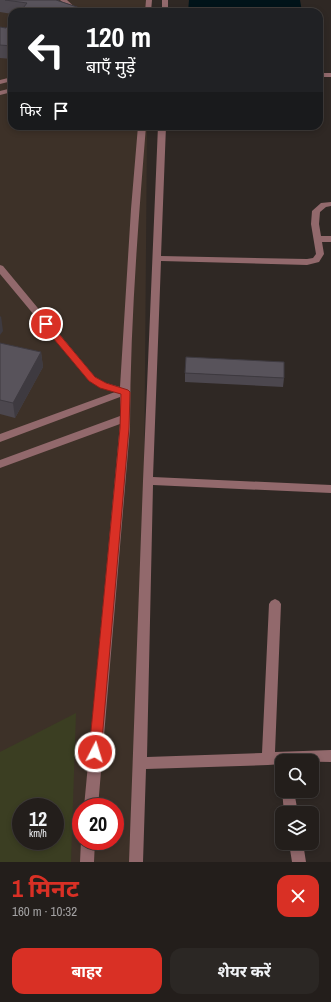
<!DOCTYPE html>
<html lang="hi">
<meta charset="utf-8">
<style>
:root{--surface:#231e1b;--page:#2b2724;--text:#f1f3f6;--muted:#a3a2a3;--line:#403c3a;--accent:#d93025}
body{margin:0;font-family:"Archivo Narrow","Noto Sans Devanagari",sans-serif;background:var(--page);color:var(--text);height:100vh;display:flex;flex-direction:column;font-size:15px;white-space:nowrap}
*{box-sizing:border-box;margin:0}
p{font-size:13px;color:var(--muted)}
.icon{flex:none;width:22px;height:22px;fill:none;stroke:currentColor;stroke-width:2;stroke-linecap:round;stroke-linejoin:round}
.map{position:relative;height:862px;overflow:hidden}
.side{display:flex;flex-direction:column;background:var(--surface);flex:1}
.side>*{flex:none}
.hud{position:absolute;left:8px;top:8px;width:315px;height:122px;border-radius:12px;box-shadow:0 2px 6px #0003,0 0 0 1px var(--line);background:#202124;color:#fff;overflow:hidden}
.controls{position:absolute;left:275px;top:754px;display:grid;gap:8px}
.controls a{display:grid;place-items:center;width:44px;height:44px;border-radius:8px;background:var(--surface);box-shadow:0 2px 6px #0003,0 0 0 1px var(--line);font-size:20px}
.speed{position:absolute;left:12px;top:798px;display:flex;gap:8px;font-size:20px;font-weight:700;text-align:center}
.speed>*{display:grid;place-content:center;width:52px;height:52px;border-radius:50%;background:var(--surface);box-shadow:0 2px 6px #0003,0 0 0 1px var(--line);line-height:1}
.speed small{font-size:10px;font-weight:400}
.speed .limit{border:6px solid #d22;background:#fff;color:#111}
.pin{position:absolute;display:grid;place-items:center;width:34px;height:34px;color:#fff;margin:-17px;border:2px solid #fff;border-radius:50%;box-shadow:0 1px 4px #0007}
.me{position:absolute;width:44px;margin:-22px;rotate:5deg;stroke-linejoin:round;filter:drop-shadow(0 0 3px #0008)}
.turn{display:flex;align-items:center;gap:14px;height:84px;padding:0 12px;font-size:18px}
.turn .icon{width:52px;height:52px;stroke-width:2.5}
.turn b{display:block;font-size:28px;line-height:34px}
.then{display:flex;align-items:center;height:38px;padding:0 12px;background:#0003;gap:8px;font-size:15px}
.round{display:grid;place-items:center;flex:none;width:42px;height:42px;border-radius:12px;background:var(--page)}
.summary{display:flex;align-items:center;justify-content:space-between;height:68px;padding:0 12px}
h1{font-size:24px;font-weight:700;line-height:30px;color:var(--accent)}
.button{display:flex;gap:8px;margin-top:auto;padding:8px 12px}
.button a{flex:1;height:46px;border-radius:12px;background:var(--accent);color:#fff;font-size:16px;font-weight:700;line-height:46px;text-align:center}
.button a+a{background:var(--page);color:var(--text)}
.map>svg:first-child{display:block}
.built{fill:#3d3128;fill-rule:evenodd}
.green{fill:#3b3e22;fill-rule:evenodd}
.water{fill:#001319}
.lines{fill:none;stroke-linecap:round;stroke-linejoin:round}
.minor{fill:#92696c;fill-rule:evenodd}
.wall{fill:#4c474e}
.shaded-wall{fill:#3e3a40}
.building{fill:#58535b;stroke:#3e3a40}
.route{fill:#d93025;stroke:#8d1f18}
</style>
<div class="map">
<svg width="331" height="862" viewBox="0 0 331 862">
<rect width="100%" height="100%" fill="#2f2824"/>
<!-- built -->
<path class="built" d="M0,0h148v12h-136v114h135l-6,736h-141zM21,807h34v34h-34zM81,807h34v34h-34z"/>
<!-- green -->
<path class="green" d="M76,713l-5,149h-71v-110zM21,807h34v34h-34z"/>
<!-- water -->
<path class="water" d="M189,0h111l2,12h-114z"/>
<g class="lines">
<!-- minor -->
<path class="minor" d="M60,0h7l13,12h-7z
M146,0h6l-1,12h-6z
M162,0h6v12h-6z
M319,73h12v4h-12z
M12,77v4l-12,3v-4z
M12,88v4l-12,3v-4z
M138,126h8c-8,100 -16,201 -16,302l-32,379h-14l36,-383 -120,44v-8l120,-44v-19l-120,45v-8l115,-42 -15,-5 -11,-6 -89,-107v-9l3,1 92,111 11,6 14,4 11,-178z
M158,126h8l-5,130 146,3 6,-1 3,-4 -5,-30 1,-13 9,-8 10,-1v4l-5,1 -6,5 -1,12 2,12h10v6h-9l2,12 -5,8 -12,3 -146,-4 -8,216 178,8v8l-178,-8 -6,272 115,-4 7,-149 2,-3 4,-2 4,2 2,3 -6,148 56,-2v12l-49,-1v3l-14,1 -122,4 -3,93h-14l14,-381z
M282,790l12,1 4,22h-14z
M81,841h14l-1,21h-14z
M289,843h14l3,19h-14z"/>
</g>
<!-- wall -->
<path class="wall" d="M0,0h57l23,8v4h-68v2l-12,-2z
M12,21v38l-12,-1v-31l6,1z
M0,343l41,9 2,15 -28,51 -15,-4z
M185,373l99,5 -1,9 -98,-5z"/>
<!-- shaded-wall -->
<path class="shaded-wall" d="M1,316l2,15 -3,4v-18z
M41,352l2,15 -28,51 -2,-15z"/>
<!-- building -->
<path class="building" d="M5,0h51l24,8 -1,4h-59l7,-9z
M12,21v25l-12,-1v-18l6,1z
M0,343l41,9 -28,51 -13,-3z
M186,357l98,5v16l-99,-5z"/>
<!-- route -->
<path class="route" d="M46,321l3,1 46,55 11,6 22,7 2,2 -1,36 -28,324 -2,4 -4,1 -4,-1 -2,-4 31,-324 1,-34 -21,-6 -11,-7 -46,-55 -1,-2z"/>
</svg>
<div class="controls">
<a><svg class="icon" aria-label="search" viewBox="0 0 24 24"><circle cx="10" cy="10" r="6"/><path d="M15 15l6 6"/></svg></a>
<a><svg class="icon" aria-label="layers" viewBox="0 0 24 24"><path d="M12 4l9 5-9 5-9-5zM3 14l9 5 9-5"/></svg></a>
</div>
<div class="speed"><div>12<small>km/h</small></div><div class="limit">20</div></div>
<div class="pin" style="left:46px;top:324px;background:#d93025"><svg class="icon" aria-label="arrive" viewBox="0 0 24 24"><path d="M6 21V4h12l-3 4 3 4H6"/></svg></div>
<svg class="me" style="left:95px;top:752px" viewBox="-20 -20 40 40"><circle r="17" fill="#d93025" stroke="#fff" stroke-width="3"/><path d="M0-11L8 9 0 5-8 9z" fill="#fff"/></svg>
<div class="hud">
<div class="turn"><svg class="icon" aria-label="left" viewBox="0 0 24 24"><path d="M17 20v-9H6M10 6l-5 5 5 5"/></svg><div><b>120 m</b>बाएँ मुड़ें</div></div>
<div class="then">फिर<svg class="icon" aria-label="arrive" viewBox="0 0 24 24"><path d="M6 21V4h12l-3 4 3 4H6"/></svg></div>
</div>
</div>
<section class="side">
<div class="summary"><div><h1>1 मिनट</h1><p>160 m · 10:32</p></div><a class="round" style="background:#d93025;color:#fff"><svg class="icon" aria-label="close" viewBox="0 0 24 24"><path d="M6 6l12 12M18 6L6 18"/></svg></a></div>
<div class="button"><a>बाहर</a><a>शेयर करें</a></div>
</section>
